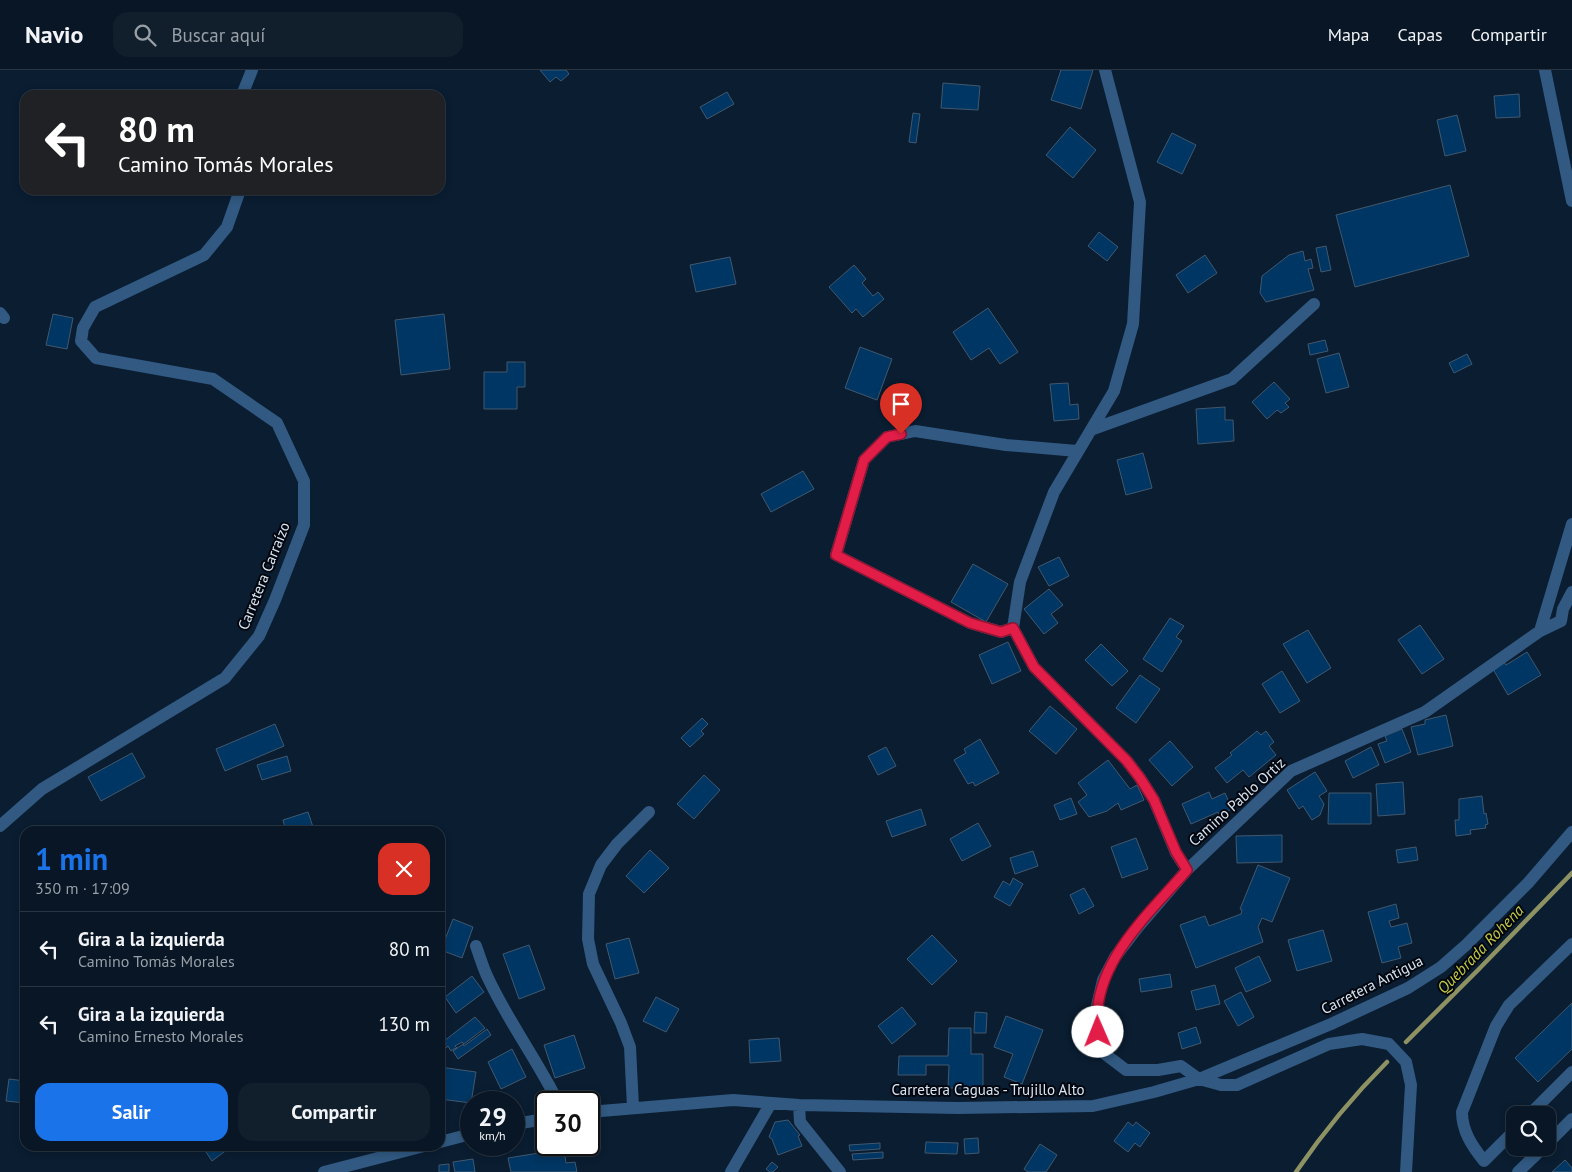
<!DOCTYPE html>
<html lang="es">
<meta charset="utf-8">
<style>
:root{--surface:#081625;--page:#111f2d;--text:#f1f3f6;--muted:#989fa7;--line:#293542;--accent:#1a73e8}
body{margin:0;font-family:"PT Sans",sans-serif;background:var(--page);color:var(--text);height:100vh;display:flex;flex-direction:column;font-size:19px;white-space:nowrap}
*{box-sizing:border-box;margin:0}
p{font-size:16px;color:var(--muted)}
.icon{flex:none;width:28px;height:28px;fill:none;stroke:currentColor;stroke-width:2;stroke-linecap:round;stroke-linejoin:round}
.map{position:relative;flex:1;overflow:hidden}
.drawer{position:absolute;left:20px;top:756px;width:425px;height:325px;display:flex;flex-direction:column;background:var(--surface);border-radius:15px;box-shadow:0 2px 8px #0003,0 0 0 1px var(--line)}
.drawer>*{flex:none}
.guide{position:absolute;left:20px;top:20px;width:425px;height:105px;border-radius:15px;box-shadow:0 2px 8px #0003,0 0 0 1px var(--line);background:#202124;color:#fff;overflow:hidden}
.tools{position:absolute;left:1506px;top:1036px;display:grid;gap:10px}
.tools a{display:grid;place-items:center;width:50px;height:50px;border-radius:10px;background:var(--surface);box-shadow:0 2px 8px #0003,0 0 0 1px var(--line);font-size:25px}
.speed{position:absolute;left:460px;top:1021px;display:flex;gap:10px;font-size:25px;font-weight:700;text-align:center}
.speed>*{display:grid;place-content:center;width:65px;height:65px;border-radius:50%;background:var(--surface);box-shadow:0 2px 8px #0003,0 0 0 1px var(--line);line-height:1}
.speed small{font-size:12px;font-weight:400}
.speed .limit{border:2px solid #111;border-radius:8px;background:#fff;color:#111}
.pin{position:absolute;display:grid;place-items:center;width:42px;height:42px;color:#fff;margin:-51px -21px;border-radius:50% 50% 50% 0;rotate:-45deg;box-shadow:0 0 5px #0007}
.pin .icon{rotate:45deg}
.me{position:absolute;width:55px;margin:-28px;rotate:359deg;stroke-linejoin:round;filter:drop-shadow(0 0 4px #0008)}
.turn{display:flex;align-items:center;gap:18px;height:105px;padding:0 15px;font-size:22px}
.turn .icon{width:65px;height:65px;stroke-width:2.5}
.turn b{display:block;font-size:35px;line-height:42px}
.round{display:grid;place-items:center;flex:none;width:52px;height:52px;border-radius:15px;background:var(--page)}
.head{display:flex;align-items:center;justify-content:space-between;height:85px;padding:0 15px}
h1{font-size:30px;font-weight:700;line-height:38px;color:var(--accent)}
.action{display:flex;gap:10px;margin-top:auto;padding:10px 15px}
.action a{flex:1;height:58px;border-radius:15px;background:var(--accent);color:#fff;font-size:20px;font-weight:700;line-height:58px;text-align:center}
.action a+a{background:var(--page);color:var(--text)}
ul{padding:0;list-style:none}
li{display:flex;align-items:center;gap:15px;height:75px;padding:0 15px;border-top:1px solid var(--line)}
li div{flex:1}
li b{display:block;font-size:19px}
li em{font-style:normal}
header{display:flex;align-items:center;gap:30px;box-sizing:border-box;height:70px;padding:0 25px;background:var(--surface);border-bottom:1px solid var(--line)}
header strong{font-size:24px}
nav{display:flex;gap:28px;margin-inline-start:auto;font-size:18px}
.search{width:350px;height:45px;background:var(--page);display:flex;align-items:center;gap:12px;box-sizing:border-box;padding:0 18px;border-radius:15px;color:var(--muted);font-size:19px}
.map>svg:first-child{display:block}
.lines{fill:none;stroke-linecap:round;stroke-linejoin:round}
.stream{stroke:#8e9263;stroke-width:4.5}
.building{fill:#003663;stroke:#42586e}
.minor{stroke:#315981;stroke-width:12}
.route-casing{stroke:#92132f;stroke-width:12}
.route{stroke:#e11d48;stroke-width:9}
.labels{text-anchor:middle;stroke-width:4;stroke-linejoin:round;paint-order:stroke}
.street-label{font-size:15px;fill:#d8e5f2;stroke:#02070f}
.water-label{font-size:16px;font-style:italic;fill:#c4c745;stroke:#02070f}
</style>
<header>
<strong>Navio</strong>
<div class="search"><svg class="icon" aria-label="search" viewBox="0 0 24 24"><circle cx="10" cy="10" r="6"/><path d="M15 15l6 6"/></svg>Buscar aquí</div>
<nav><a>Mapa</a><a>Capas</a><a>Compartir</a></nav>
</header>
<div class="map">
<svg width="1572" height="1102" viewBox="0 0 1572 1102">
<rect width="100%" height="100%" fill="#0a1d31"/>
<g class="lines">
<!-- stream -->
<path class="stream" d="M1406,972l72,-72 94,-97
M1296,1102c26,-38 58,-77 91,-110"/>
</g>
<!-- building -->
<path class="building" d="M540,0h26l3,4 -8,7 -5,-4 -6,5z
M1061,0h32l-12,39 -30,-9z
M943,13l37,3 -2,24 -37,-2z
M727,22l7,12 -27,15 -7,-12z
M1519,24l1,23 -24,1 -2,-22z
M913,43l7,1 -4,29 -7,-1z
M1457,45l9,36 -21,5 -8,-36z
M1070,57l26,23 -23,28 -27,-23z
M1172,63l24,12 -14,29 -25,-12z
M1450,115l19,71 -114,31 -19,-72z
M1099,162l19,15 -11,14 -19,-15z
M1326,176l5,24 -10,2 -5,-24z
M1303,181l2,10 6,-2 2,9 -5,1 6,21 -48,12 -6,-9 2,-17 27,-21z
M1205,185l12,18 -29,20 -12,-18z
M730,187l6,27 -40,8 -6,-27z
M854,195l12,14 -4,4 11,13 5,-4 6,7 -21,18 -7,-8 -4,4 -23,-26z
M988,238l30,44 -18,12 -11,-16 -18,12 -18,-28z
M53,244l20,4 -6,31 -21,-4z
M444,244l6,55 -49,6 -6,-55z
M1325,270l3,11 -18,4 -2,-11z
M860,277l32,12 -15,41 -32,-12z
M1339,283l10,34 -23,6 -9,-34z
M1467,284l5,10 -18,9 -5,-10z
M507,292h18v25h-8v22h-33v-37h23z
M1274,312l16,17 -5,4 4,4 -8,6 -4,-3 -10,9 -15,-17z
M1068,313l2,22 8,-1 1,15 -25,2 -4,-37z
M1225,337v13h8l1,21 -36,3 -2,-35z
M1143,383l9,35 -26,7 -9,-35z
M803,401l11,18 -43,23 -10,-18z
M1059,487l10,19 -20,10 -11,-19z
M973,494l35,20 -22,38 -35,-20z
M1049,519l14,16 -12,9 7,9 -14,11 -20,-25z
M1170,548l14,8 -8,11 6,4 -20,31 -19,-13z
M1420,555l24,34 -22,15 -24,-34z
M1308,560l23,38 -24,15 -24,-39z
M1008,572l13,29 -29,13 -13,-29z
M1101,574l27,27 -16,15 -27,-26z
M1527,582l14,23 -33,20 -15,-26 11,-7 2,3z
M1282,601l18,30 -20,12 -18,-29z
M1140,605l20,14 -24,34 -20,-15z
M1050,636l27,23 -21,25 -27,-23z
M1446,645l7,31 -35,9 -7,-28 14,-3v-4z
M702,648l6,6 -7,7 3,3 -14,13 -9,-9z
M275,654l9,22 -59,25 -9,-22z
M1402,659l9,23 -26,11 -7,-19 9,-3 -2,-5z
M1257,661l4,4 5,-4 8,11 -5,4 7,9 -27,22 -6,-7 -16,13 -12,-15 17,-13 -2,-2z
M980,669l19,34 -24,13 -2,-4 -5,2 -14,-24 12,-7 -2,-4z
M1170,671l23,26 -21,19 -23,-26z
M886,677l10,19 -18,9 -10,-19z
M1371,677l8,18 -26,13 -8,-17z
M132,683l13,24 -44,24 -13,-24z
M287,686l4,15 -29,9 -5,-15z
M1108,690l22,29 7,-4 7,15 -23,10 -3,-7 -11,8 -18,6 -11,-15 9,-7 -9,-12z
M1315,702l12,19 -8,5 5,8 -4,11 -8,5 -9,-14 -4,3 -12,-19z
M704,705l16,15 -26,29 -17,-15z
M1403,712l2,32 -27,2 -2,-32z
M1209,722l3,7 13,-6 7,16 -13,6 -1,-3 -27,12 -9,-20z
M1329,723h42v31h-43z
M1482,726l2,18 2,-1 2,11 -3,1 1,3 -16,2 1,4 -15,2 -1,-16h4v-21z
M1071,728l6,16 -17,6 -6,-15z
M921,739l5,16 -34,12 -6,-16z
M308,742l5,15 -14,4h-13l-3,-11z
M978,753l13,23 -29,15 -12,-22z
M1282,765v27l-45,1 -1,-27z
M1136,768l12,31 -26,9 -11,-31z
M1416,777l2,13 -20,3 -2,-13z
M650,780l19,18 -25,25 -18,-17z
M1033,781l5,15 -23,8 -5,-16z
M1258,795l32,13 -18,44 -10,-4 -4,9 5,15 -67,26 -16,-43 25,-9 4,10 32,-12 1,-4 -2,-1z
M1013,808l10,6 -13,22 -16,-9 9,-16 7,4z
M1084,818l10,18 -15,8 -9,-19z
M1396,834l3,14 -10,3 2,6 16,-4 5,20 -14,4 3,11 -19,5 -14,-51z
M453,849l20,8 -11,31 -21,-8z
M1323,860l9,31 -35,10 -9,-31z
M932,865l25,26 -25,24 -25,-26z
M629,868l10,35 -24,6 -9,-35z
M529,875l16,44 -26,10 -16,-45z
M1259,886l12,25 -25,11 -11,-24z
M1170,904l2,13 -31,5 -2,-13z
M472,906l12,16 -28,21 -11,-16z
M1215,915l5,19 -24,6 -5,-19z
M1241,922l13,25 -16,9 -14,-25z
M656,927l23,12 -13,23 -23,-11z
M1572,933v46l-34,33 -23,-24z
M902,937l14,17 -24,20 -14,-18z
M975,942l12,1 -1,20h-12z
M1006,946l37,14 -21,54 -18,-7 9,-23 -19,-7z
M475,947l10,11 -21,16 -2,-2 -7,4 2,2 -3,1 -3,2 -3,-5 -3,3 -2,-3 3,-2 -2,-3z
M1196,957l5,16 -19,6 -4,-16z
M949,958h22v26h12v34h-35l1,-23h-23v10h-28l1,-19h49z
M487,959l4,6 -33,24 -5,-8 10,-7 1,2z
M574,965l11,33 -30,10 -11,-33z
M779,968l2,23 -31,2 -1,-23z
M512,979l14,28 -25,12 -13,-27z
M440,997l36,5 -5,31 -31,-4z
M9,1009l16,2v14l-5,-1v5l5,1v3l-19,-2z
M788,1050l12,15 -2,1 4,10 -24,9 -6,-16 -3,-2 6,-15z
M1128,1052l5,4 3,-4 14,11 -10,14 -5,-4 -7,9 -14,-11z
M21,1059h4v13h-4z
M978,1068l1,15 -14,1 -1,-15z
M926,1072l32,1 -1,11 -32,-1z
M880,1073v6l-30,2 -1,-6z
M1040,1074l17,11 -11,17h-18l-4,-3z
M202,1076h30l-20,15z
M564,1079l2,14 9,-1 2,10h-66l-3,-14z
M883,1082v6l-30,2 -1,-6z
M473,1089l2,13h-20l-2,-10z
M1565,1090l7,8v4h-20z
M772,1092l6,5 -5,5h-3l-4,-3z
M449,1094v8h-10v-7z"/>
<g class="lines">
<!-- minor -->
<path class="minor" d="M1105,0l35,132 -7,122 -19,67 -60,101 -34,90 -7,46 21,39 93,94 13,17 14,22 22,53 11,17
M1545,0l27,131
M242,25l10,-25
M0,243l4,5
M1093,359l139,-50 82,-75
M1572,522l-9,17 -2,12 -21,10 -115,81 -134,59 -104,99 -49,57 -23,30 -12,23 -8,34 3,18 7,22 21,16h32l23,-4 18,13 132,-55 77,-36 33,-21 25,-22 62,-62 44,-51
M1013,558l-12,4 -31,-9 -134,-68 28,-95 23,-23 28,-6 91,14 71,6
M1540,561l32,-107
M0,756l42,-37 183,-111 34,-42 16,-36 29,-75v-44l-27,-58 -64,-44 -117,-21 -15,-17 2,-13 12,-21 109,-52 23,-28 13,-37
M476,876c4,11 7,22 12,32 20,43 49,82 70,124
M799,1035l1,17 40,50
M633,1037l-3,-60 -9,-24 -28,-59 -5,-25 1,-45 12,-29 16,-21 32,-32
M589,1042l144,-12 66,5 159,3 135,-2 61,-14 45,-13 22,6h16l92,-41 33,-5 27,5 17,18 5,23 -5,87
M1529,1045l43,-43
M514,1054l32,-5
M1515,1060l-31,31c-12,-15 -22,-30 -22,-49l34,-86 13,-21 63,-61
M440,1072l31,-8
M1548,1073l24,-24
M324,1102l100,-26
M731,1102l40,-69
M1518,1102l25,-24"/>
</g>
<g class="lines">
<!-- route casing -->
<g class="route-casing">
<path id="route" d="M901,364l-14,3 -23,23 -28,95 134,68 31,9 12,-4 21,39 93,94 13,17 14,22 22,52 11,18c-39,45 -98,96 -89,162"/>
</g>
<!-- route -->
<use href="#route" class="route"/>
</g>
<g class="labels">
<!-- street labels -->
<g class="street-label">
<text transform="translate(264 506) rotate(-68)" y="5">Carretera Carraízo</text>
<text transform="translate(1237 732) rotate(-42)" y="5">Camino Pablo Ortiz</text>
<text transform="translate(1372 915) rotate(-27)" y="5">Carretera Antigua</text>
<text x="988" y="1025">Carretera Caguas - Trujillo Alto</text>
</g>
<!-- water labels -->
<g class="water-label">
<text transform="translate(1480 879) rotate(-46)" y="6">Quebrada Rohena</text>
</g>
</g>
</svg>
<div class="tools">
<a><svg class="icon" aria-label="search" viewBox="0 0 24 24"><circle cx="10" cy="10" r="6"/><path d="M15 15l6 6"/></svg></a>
</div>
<div class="speed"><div>29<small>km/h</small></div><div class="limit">30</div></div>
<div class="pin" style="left:901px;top:364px;background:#d93025"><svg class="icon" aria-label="arrive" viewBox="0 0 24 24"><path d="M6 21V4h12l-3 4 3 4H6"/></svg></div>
<svg class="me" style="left:1098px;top:962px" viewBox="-20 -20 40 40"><circle r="19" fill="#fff"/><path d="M0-13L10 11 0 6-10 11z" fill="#e11d48"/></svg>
<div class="guide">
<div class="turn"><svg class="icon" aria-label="left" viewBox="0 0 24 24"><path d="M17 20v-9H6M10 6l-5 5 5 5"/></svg><div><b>80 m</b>Camino Tomás Morales</div></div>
</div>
<section class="drawer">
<div class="head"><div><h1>1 min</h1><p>350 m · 17:09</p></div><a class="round" style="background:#d93025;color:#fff"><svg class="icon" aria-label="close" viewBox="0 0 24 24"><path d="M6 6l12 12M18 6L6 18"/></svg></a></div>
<ul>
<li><svg class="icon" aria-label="left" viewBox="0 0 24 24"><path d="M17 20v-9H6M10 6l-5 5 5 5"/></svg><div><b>Gira a la izquierda</b><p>Camino Tomás Morales</p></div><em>80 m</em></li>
<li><svg class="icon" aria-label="left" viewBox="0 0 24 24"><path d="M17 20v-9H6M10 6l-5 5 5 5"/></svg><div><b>Gira a la izquierda</b><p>Camino Ernesto Morales</p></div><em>130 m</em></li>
</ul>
<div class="action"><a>Salir</a><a>Compartir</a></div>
</section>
</div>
